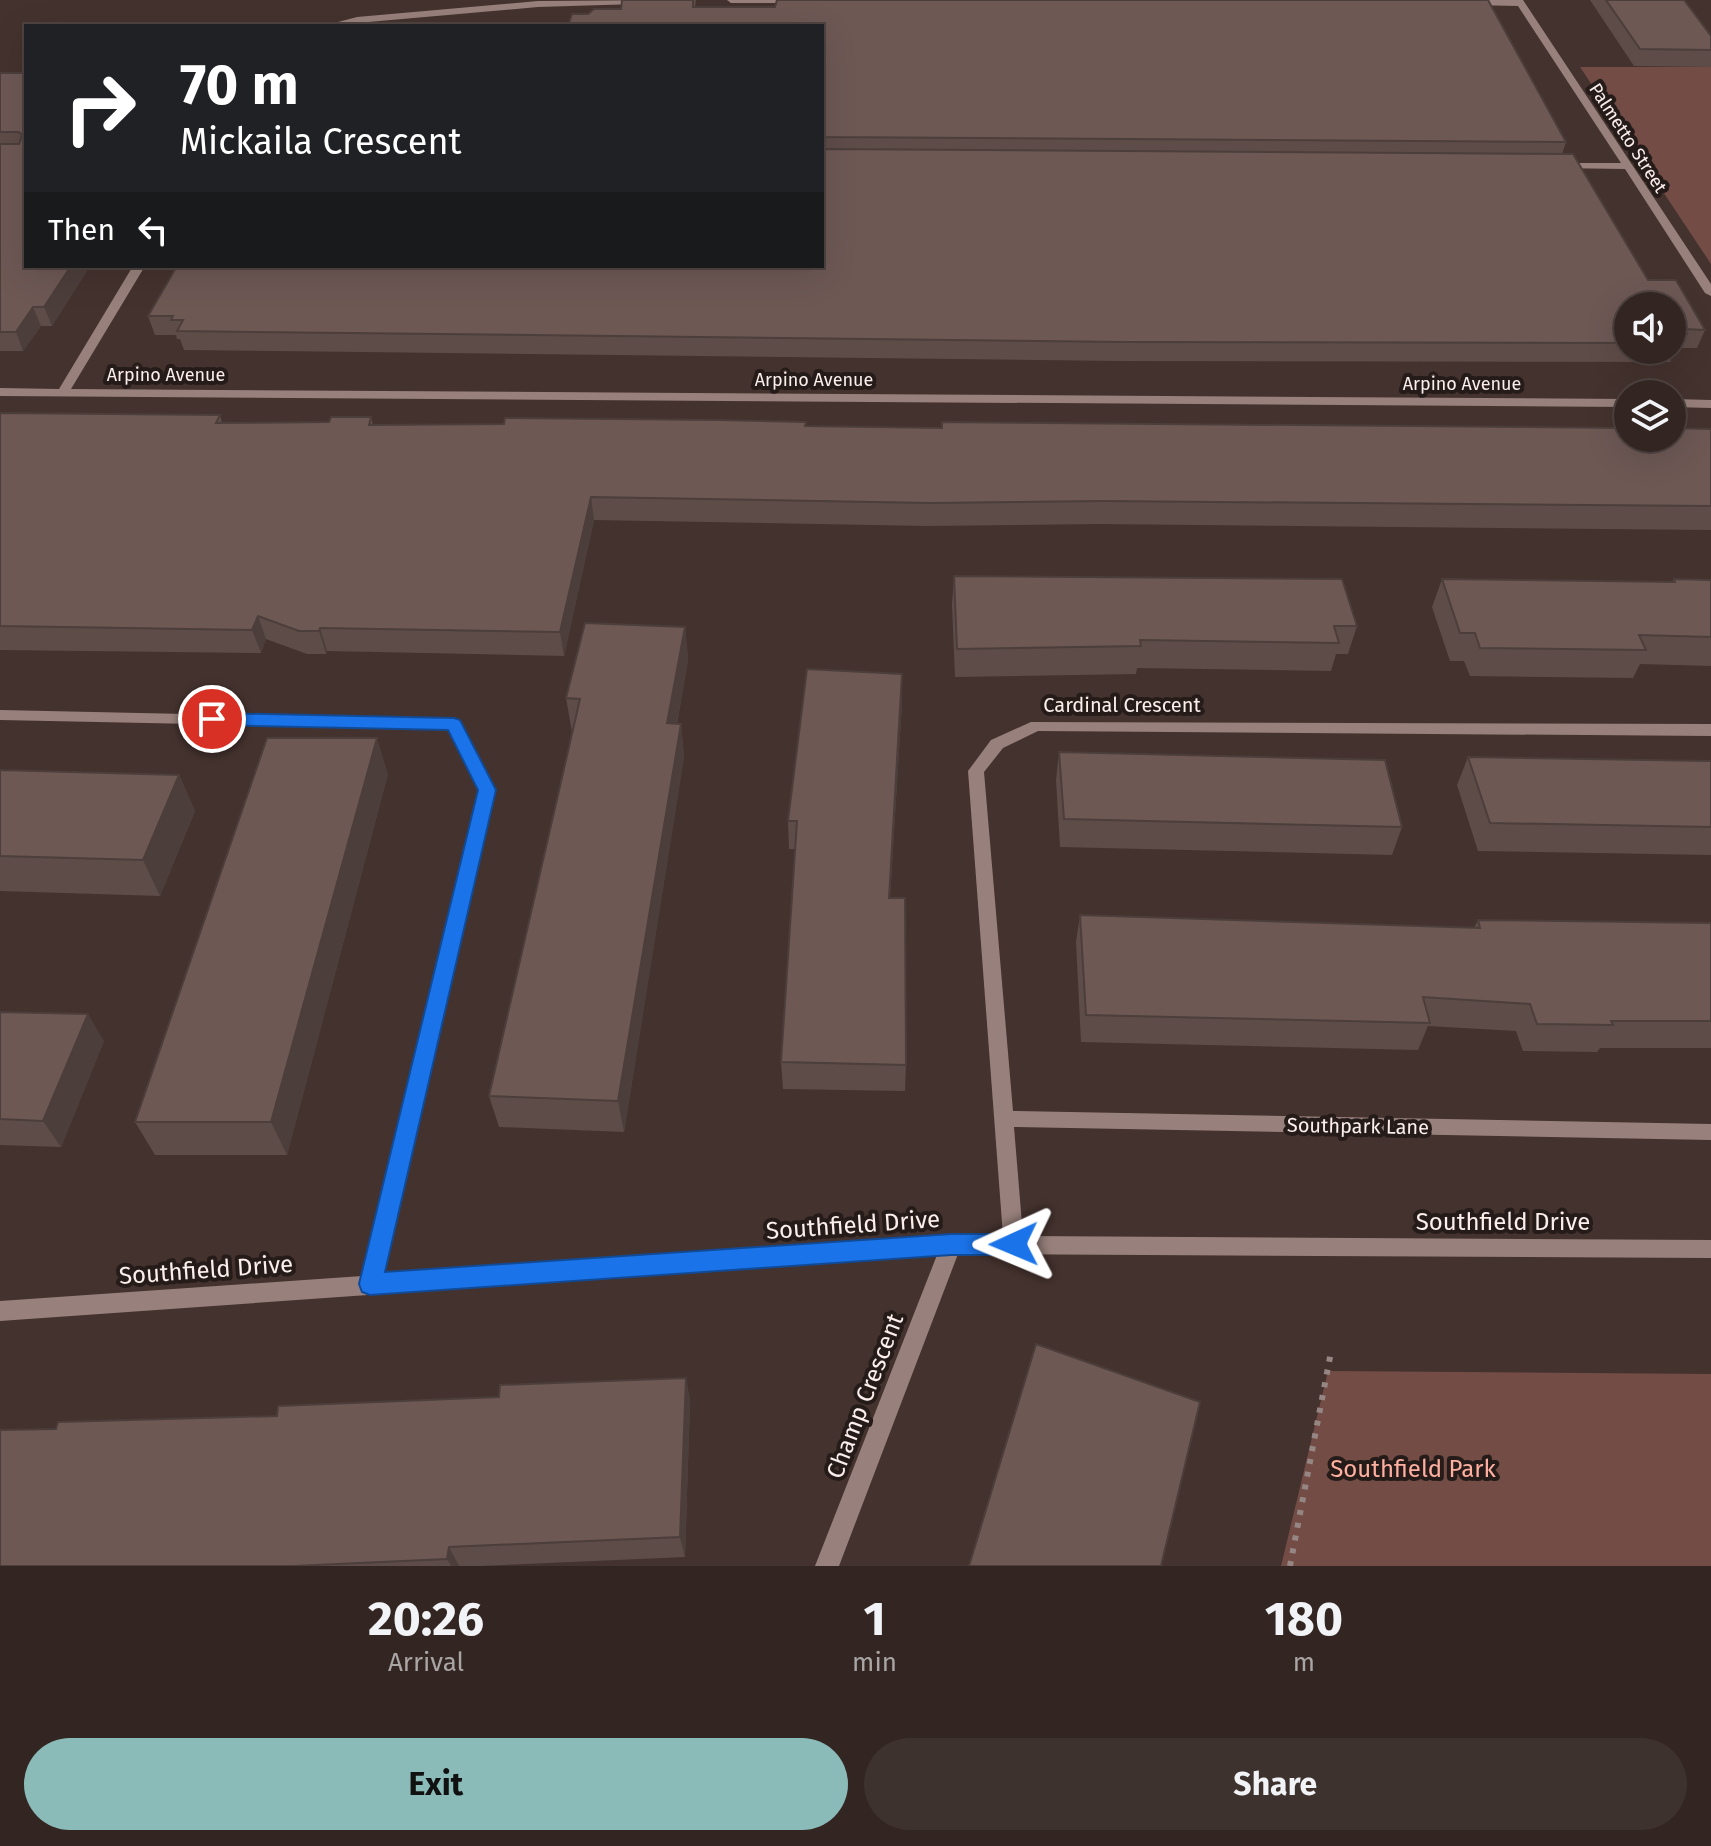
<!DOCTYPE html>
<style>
:root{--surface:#332622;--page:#3e322f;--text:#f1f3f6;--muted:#a9a5a5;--line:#4e4340;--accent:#8bbbb9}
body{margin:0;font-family:"Fira Sans",sans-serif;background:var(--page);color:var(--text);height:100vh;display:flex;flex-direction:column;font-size:30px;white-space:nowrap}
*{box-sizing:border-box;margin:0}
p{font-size:26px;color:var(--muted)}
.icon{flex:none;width:44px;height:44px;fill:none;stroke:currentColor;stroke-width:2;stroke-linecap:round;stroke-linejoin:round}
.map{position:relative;height:1566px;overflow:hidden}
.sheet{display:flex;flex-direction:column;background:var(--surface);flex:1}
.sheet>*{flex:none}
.hud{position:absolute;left:24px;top:24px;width:800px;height:244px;border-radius:0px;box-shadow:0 8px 32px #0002,0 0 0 2px var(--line);background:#202124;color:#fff;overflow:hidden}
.fabs{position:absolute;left:1614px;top:292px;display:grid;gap:16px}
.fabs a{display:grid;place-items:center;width:72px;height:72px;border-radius:50%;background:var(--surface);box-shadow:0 8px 32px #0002,0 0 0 2px var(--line);font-size:40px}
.pin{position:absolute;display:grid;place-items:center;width:68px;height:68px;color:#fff;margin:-34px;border:4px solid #fff;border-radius:50%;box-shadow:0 2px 8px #0007}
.me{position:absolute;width:88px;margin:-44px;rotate:269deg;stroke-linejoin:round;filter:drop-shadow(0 0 6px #0008)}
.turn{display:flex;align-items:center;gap:28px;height:168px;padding:0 24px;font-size:36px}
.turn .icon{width:104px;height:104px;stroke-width:2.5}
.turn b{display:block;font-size:56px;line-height:68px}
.then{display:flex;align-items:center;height:76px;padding:0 24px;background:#0003;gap:16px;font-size:30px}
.eta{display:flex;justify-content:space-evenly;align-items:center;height:136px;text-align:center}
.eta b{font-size:48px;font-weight:700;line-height:56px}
.primary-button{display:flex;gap:16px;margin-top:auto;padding:16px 24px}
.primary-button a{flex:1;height:92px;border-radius:48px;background:var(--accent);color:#111;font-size:32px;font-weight:700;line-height:92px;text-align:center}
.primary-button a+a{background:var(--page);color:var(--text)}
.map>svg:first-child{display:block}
.green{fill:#724c45}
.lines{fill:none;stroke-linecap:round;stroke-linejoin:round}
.path{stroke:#968683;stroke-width:6;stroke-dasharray:5 8;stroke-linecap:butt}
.street{fill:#98817c;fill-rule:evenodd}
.wall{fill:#5e4c48;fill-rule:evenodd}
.shaded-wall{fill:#4c3e3b}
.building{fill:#6d5854;stroke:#4c3e3b;stroke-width:2}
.route{fill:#1a73e8;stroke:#114b97;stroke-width:2}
.labels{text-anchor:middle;stroke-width:8;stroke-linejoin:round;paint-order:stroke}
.far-street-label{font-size:18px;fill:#fbeeeb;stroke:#251c1a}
.street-label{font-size:20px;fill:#fbeeeb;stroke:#251c1a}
.near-street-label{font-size:24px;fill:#fbeeeb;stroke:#251c1a}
.near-park-label{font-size:24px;fill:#ffafa0;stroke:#251c1a}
</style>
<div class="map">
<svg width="1711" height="1566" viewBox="0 0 1711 1566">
<rect width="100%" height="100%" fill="#44322e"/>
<!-- green -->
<path class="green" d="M1580,67h131v197z
M1328,1371l383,3v192h-430z"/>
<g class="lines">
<!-- path -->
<path class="path" d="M1290,1566l41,-214"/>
<!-- street -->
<path class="street" d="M674,0l-4,3 -132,4 -215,19 34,-9 181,-16z
M727,0h73l-4,3h-65z
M1471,0h52l188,284v12l-6,-3 -80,-124 -69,-1 -1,-2 5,-3h61l-103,-157 -50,-1v-4z
M133,266h12l-74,123 1557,10v8l-1628,-11v-8l59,1z
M1672,399l39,1v8l-39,-1z
M0,710l459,10 36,70 -113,485 569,-39h52l-35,-465 23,-31 40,-18 680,2v12l-673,-5 -35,17 -19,24 29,339 698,13v16l-697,-13 9,109 688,4v18l-753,-4 -119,312h-24l122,-311 -937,66v-20l362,-25 117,-486 -30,-61 -449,-9z"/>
</g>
<!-- wall -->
<path class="wall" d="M622,0h74l-1,7h80l2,-7h711l78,142 -4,12h11l75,126h28l29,50 -8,18h-16l-2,4h-5l-4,10 -548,-1 -938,-11 -4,-11h-3l-1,-4h-21l-7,-19 29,-50h645v-240h-254l4,-12h16l6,-5h27zM1628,306h44v44h-44z
M1590,0h94l27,36v31l-77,-1z
M0,73h26v193h64l-38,60h-11l-18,25h-23z
M0,413l220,2 2,8 107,-1 42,-5 2,8 569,3 769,1v101l-612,-6 -171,2 -334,-6 -30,136 -237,-5 -1,3h-19l-41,-15 -5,14 -261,-3z
M954,576l403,50 -9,28h-12l-5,17 -194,-3 -1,6 -181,3 -3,-72z
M1442,579l230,3 2,-3 37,1v86l-71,-2 -7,14 -163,-2 -6,-15h-14l-18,-54z
M685,627l3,33 -11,64h4l3,33 -60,375 -125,-5 -10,-31 83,-364 -6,-34z
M902,702l-12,196 16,167 -1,26 -122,-2 -2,-27 15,-213h-7l-1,-28z
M1059,752l343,75 -10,28 -332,-8 -4,-67z
M1468,757l243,4v94l-233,-4 -21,-66z
M0,770l179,5 16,36 -35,85 -160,-5z
M388,774l-101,381h-132l-20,-33z
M1080,915l394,13 4,-8 233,3v125h-111l-3,4 -74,-1 -7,-20 -88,-5 -10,24 -337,-8 -5,-100z
M0,1012l104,29 -43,106 -61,-2z
M686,1378l4,23 -5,156 -205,9h-480l56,-137 221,-13 222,-19z"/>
<!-- shaded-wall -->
<path class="shaded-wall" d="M71,266h19l-38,60 -8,-19z
M33,307l8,19 -18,25 -7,-19z
M591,497l3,23 -30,136 -4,-24z
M258,616l8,23 -5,14 -9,-23z
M685,627l3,33 -17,97 -4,-34z
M320,628l7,23 -1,3 -7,-23z
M902,674v28l-14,223 1,-27z
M681,724l3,33 -60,375 -6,-31z
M377,738l11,36 -101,381 -16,-33z
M179,775l16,36 -35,85 -17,-36z
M88,1014l16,27 -43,106 -18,-26z
M686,1378l4,23 -5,156 -5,-20z
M449,1547l10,19h-8l-4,-7z"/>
<!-- building -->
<path class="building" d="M622,0h71v7h82l2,-7h711l78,142 -744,-5v-111h-254l4,-12h16l6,-5h27z
M1606,0h78l27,36v14l-71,-1z
M0,73h26v193h45l-27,41h-11l-17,25h-16v-188h19l3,-9 -3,-3h-19z
M822,149l751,5 75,126h28l29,50 -20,-1 2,5 -15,-1v-27h-44v37l-504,-1 -947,-11 6,-11h-12l2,-4h-25l29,-50h645z
M1672,333l6,10h-6z
M0,413l220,2 -4,8 113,-1 2,-5h40l-2,8 135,-1 1,-6 213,2 88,2 -1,4 137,2v-6l686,6v10h44v-10l39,1v77l-608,-5 -174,2 -338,-6 -31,135 -240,-4 -1,3h-20l-41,-15 -6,14 -252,-4z
M954,576l388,3 15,47h-23l5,17 -199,-3 1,6 -184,3z
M1442,579l233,3 -1,-3 37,1v57l-72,-2 7,15 -166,-2 -5,-15h-15z
M585,623l100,4 -18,96 14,1 -63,377 -129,-5 91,-397 -14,-1z
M807,669l95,5 -13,224h16l1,167 -125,-3 16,-241h-9z
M267,738h110l-106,384h-136z
M1059,752l326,8 17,67 -338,-8z
M1468,757l243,4v66l-221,-4z
M0,770l179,5 -36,85 -143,-4z
M1080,915l400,13 -2,-8 233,3v98h-100l2,4 -76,-1 -7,-20 -107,-7 7,26 -344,-8z
M0,1012l88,2 -45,107 -43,-2z
M1036,1344l164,58 -39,164h-192z
M686,1378l-6,159 -231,10 -2,12 -153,7h-294v-136l56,-1 2,-7 219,-6 1,-10 221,-9 1,-12z"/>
<!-- route -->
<path class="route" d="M212,713l242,5 6,2 36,70 -111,482 566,-38h63l8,3 3,7 -3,8 -8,3h-63l-581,40 -8,-3 -3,-8 119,-494 -30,-60 -236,-5 -9,-6z"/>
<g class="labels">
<!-- far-street labels -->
<g class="far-street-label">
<text transform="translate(1628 138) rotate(57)" y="6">Palmetto Street</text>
<text x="166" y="381">Arpino Avenue</text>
<text x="814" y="386">Arpino Avenue</text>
<text x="1462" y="390">Arpino Avenue</text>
</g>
<!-- street labels -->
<g class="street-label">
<text x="1122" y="712">Cardinal Crescent</text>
<text transform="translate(1358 1126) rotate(1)" y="7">Southpark Lane</text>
</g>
<!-- near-street labels -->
<g class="near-street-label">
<text x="1503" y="1230">Southfield Drive</text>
<text transform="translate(853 1225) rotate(-4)" y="8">Southfield Drive</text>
<text transform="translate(206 1270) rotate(-4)" y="8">Southfield Drive</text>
<text transform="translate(865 1396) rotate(-69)" y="8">Champ Crescent</text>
</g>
<!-- near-park labels -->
<g class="near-park-label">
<text x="1413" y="1477">Southfield Park</text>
</g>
</g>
</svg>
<div class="fabs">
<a><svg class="icon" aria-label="sound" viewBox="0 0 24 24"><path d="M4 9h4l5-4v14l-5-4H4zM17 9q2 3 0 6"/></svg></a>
<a><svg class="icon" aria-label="layers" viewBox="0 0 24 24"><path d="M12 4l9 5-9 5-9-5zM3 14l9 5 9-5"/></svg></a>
</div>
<div class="pin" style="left:212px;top:719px;background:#d93025"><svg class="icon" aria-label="arrive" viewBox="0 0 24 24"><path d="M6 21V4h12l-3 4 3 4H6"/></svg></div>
<svg class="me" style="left:1014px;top:1244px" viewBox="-20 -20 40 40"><path d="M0-17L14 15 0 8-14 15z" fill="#1a73e8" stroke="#fff" stroke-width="4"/></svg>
<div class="hud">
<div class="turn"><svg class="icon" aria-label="right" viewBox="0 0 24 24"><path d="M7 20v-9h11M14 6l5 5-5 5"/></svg><div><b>70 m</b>Mickaila Crescent</div></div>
<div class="then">Then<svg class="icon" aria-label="left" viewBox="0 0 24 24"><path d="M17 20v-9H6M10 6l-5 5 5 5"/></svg></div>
</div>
</div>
<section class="sheet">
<div class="eta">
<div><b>20:26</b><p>Arrival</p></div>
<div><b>1</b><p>min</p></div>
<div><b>180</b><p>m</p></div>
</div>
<div class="primary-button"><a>Exit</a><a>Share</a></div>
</section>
